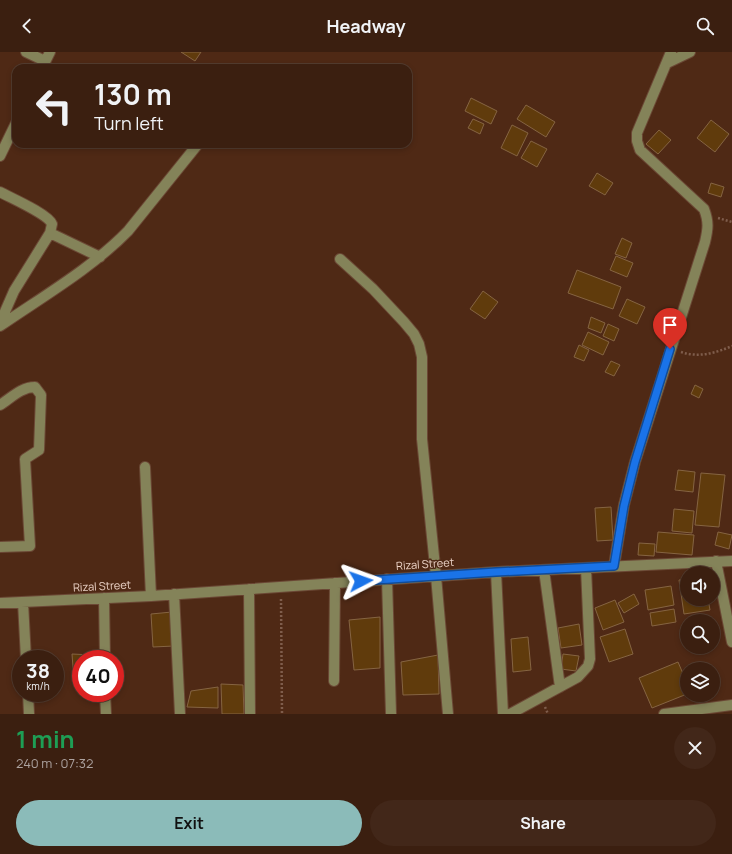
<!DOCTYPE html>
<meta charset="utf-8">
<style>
:root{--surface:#3b1f10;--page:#422719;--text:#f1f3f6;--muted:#aca29f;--line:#543d30;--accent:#8bbbb9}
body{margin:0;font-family:Manrope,sans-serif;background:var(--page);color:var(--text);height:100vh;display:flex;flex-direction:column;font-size:15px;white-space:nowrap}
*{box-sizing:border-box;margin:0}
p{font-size:13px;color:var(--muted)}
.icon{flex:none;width:22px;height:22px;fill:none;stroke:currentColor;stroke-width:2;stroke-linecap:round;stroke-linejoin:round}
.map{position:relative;height:662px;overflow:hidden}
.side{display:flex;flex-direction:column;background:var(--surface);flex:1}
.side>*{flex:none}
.guide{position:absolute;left:12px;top:12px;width:400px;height:84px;border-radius:12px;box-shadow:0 2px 6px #0003,0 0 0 1px var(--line);background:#3b1f10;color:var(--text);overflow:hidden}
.buttons{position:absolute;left:680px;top:514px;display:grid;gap:8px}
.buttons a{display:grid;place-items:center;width:40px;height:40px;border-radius:50%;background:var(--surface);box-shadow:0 2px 6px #0003,0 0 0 1px var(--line);font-size:20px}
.speed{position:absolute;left:12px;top:598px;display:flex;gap:8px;font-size:20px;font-weight:700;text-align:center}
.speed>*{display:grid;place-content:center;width:52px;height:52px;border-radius:50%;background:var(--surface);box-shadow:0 2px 6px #0003,0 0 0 1px var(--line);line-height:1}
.speed small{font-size:10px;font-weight:400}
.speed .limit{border:6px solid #d22;background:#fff;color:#111}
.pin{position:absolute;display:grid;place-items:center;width:34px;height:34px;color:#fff;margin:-41px -17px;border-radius:50% 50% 50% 0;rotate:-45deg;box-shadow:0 0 4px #0007}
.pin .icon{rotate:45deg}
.me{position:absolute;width:44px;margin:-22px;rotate:86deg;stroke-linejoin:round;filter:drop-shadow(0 0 3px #0008)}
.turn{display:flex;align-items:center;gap:14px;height:84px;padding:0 16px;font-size:18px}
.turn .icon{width:52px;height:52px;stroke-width:2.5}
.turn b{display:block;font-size:28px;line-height:34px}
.round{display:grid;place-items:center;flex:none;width:42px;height:42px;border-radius:21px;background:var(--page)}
.headline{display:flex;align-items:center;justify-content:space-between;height:68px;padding:0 16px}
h1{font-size:24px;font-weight:700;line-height:30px;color:#1e9e55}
.button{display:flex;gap:8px;margin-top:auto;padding:8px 16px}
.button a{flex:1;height:46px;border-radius:24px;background:var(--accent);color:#111;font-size:16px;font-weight:700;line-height:46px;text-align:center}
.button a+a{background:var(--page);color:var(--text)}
header{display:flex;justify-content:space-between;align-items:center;height:52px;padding:0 16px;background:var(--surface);font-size:18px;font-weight:700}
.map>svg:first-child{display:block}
.building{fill:#603b0c;stroke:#856442}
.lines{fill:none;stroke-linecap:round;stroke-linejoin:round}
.minor-casing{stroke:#6b4835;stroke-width:12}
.path{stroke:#7f5d4c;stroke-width:2.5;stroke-dasharray:2 2;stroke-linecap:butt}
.minor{stroke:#848359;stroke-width:10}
.route-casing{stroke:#114b97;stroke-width:10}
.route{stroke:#1a73e8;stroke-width:7}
.labels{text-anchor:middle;stroke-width:3;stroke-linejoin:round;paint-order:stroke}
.street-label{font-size:11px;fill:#ecd3c7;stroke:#4f2915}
</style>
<header><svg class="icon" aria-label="back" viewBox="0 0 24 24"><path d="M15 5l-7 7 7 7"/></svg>Headway<svg class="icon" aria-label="search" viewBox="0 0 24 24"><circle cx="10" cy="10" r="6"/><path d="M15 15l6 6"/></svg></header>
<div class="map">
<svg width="732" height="662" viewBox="0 0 732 662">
<rect width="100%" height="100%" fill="#4f2915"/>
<!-- building -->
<path class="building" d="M181,0h20l-6,9z
M471,46l26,13 -6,13 -26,-13z
M526,53l29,17 -9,15 -29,-18z
M473,67l11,5 -4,10 -12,-6z
M711,68l18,14 -14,18 -18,-14z
M512,73l16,8 -11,23 -16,-8z
M659,78l12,10 -13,14 -12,-10z
M531,89l16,8 -10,18 -16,-9z
M597,121l16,10 -8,12 -16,-9z
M711,131l13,4 -3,10 -13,-4z
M622,186l10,5 -6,15 -11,-4z
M616,204l17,7 -6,14 -17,-7z
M577,218l44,17 -8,22 -45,-16z
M483,239l15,11 -13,17 -15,-10z
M627,247l18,8 -8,17 -18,-8z
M591,265l14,6 -4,10 -13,-5z
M608,272l11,5 -5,12 -11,-5z
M588,280l21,10 -6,13 -21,-10z
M579,293l10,5 -5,11 -10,-4z
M611,309l9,4 -6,11 -9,-4z
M695,333l8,4 -4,9 -8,-4z
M678,418l17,2 -2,20 -18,-2z
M701,421l24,2 -6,52 -24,-2z
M611,455l2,33 -16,1 -2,-33z
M674,457l20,2 -2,22 -20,-2z
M658,480l36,3 -2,20 -36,-3z
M718,480l14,3 -3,14 -14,-4z
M639,491l16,1 -1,12 -16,-1z
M687,527v20h21l2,11 -26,4 -5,-34z
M671,534l3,19 -26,5 -3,-20z
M634,542l5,10 -15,9 -6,-10z
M615,548l9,22 -21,8 -8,-22z
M674,557l2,13 -24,4 -2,-13z
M172,560l2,34 -21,1 -2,-33z
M380,565v51l-26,2 -5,-50z
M579,572l3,21 -21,3 -3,-20z
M625,577l8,25 -24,8 -9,-25z
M528,585l3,33 -18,2 -2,-33z
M72,602l21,1v4h-12v22h-7z
M563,602l16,2 -3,15 -15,-2z
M438,603l1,39 -36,1 -2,-33z
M678,610l9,21v11l-35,14 -13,-30z
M221,632l22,1 1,29h-22z
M218,635v21l-31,-1 4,-16z"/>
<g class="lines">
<!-- minor casing -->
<g class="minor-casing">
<path id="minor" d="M26,0l19,9
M667,11l23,-11
M42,16l8,-16
M0,104l16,-33
M0,140c11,6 48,22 52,32l-2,9 -36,58 -14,32
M50,181l50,24
M340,207l33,30 31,33 10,12 5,10 3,13v82l14,137 12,138
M0,274c42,-29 92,-58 128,-95l70,-87
M0,353c11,-7 21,-18 35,-18l6,8 -2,55 -14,9 5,87 -30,1
M145,415l6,129
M716,509l16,81
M614,514l10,-61 11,-43 70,-220c3,-13 4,-20 -1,-33l-64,-59 -3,-9v-8l34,-81
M544,518l16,117
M496,520l7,142
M387,527l4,135
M249,537l1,125
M174,542l6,120
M104,546l1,61
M23,550l3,57
M0,551l151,-7 345,-24 236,-11
M334,629l1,-98
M28,641l1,21
M105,641l1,21
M510,662l68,-37 10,-11 2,-7 -4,-91
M664,662l68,-9"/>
</g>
<!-- path -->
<path class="path" d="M718,166l14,4
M681,300c17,6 35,1 51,-6
M281,547l1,115
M545,655l3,7"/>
<!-- minor -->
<use href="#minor" class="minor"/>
</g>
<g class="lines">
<!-- route casing -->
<g class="route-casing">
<path id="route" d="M361,529l135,-9 118,-6 10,-60 11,-44 35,-113"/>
</g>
<!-- route -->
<use href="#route" class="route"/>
</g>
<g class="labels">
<!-- street labels -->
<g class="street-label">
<text transform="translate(425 512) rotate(-4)" y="4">Rizal Street</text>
<text transform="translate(102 534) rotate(-3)" y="4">Rizal Street</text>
</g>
</g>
</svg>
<div class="buttons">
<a><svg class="icon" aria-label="sound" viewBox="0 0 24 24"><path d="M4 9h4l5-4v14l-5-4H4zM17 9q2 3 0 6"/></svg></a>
<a><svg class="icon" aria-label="search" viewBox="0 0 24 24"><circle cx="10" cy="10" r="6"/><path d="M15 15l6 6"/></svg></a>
<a><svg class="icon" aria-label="layers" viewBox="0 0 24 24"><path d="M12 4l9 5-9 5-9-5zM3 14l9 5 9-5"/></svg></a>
</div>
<div class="speed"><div>38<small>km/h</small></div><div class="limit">40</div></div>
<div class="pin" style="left:670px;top:297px;background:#d93025"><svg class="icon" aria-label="arrive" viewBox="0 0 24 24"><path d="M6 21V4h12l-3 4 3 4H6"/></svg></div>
<svg class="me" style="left:361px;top:529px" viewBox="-20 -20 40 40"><path d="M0-17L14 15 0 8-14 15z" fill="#1a73e8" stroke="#fff" stroke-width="4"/></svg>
<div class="guide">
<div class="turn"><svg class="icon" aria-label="left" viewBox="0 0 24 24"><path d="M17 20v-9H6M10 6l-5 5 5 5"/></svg><div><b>130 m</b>Turn left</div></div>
</div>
</div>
<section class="side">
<div class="headline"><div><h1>1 min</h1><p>240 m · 07:32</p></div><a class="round"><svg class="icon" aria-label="close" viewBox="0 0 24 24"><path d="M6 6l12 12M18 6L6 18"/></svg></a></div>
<div class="button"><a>Exit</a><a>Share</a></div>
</section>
